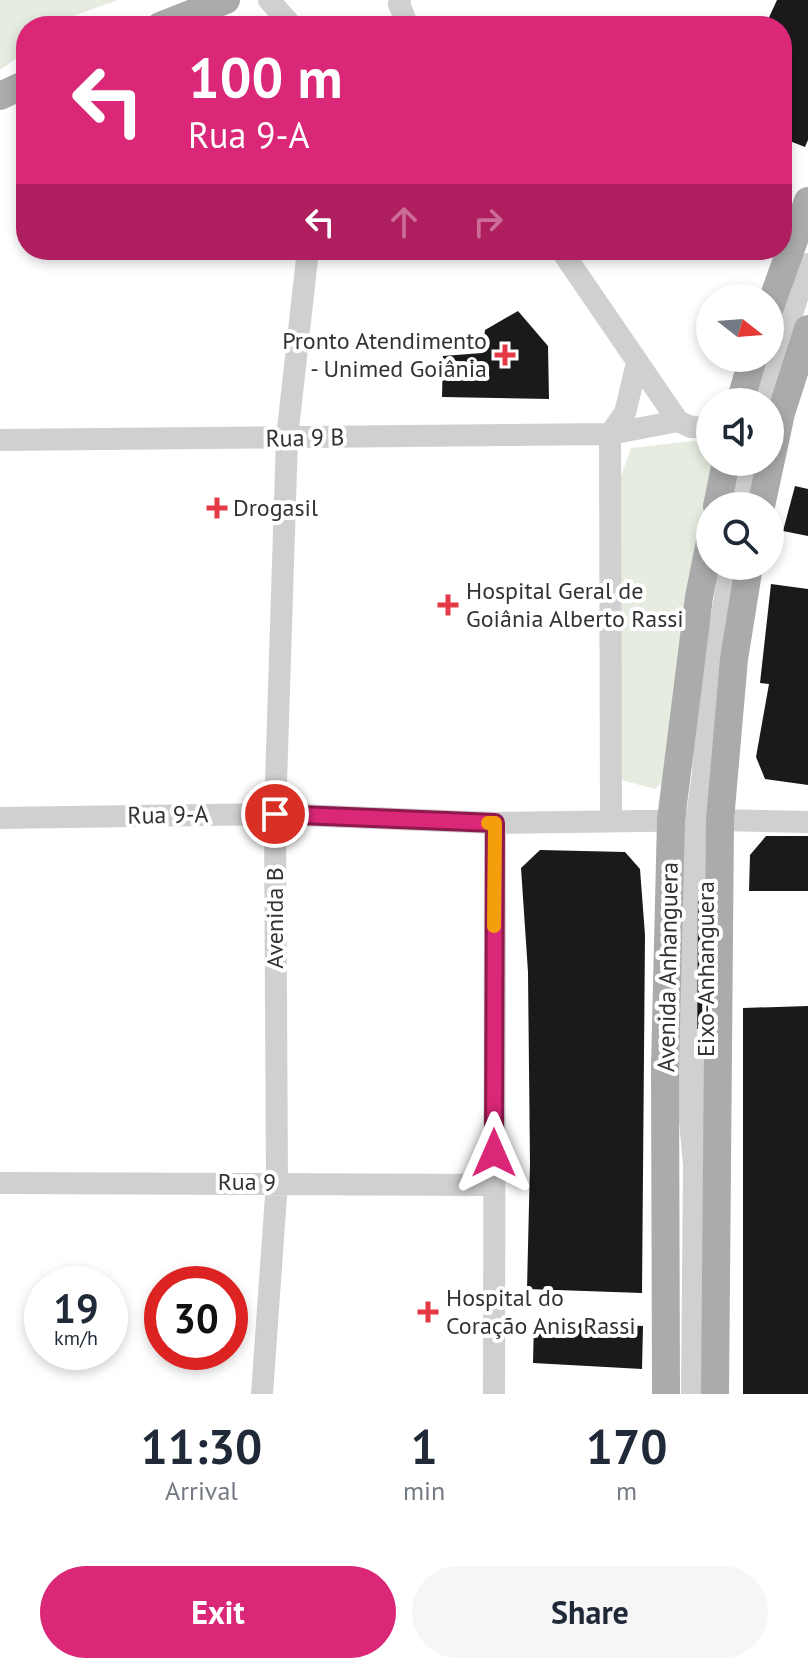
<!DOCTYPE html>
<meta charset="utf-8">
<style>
:root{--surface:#fff;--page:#f6f6f7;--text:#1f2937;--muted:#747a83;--accent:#db2777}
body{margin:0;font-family:"PT Sans",sans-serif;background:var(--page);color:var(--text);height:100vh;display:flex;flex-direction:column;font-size:30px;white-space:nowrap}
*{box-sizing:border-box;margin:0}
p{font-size:26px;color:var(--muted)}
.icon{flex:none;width:44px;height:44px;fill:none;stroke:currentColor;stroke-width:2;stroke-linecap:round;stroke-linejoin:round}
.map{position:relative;height:1394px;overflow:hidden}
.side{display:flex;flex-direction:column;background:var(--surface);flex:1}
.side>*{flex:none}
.guide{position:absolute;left:16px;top:16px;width:776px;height:244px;border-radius:32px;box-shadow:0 4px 12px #0003;background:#db2777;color:#fff;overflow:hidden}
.needle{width:52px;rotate:107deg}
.buttons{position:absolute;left:696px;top:284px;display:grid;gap:16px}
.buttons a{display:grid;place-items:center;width:88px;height:88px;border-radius:50%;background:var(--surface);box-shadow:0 4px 12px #0003;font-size:40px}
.speed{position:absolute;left:24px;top:1266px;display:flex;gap:16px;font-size:40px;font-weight:700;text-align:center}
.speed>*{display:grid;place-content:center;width:104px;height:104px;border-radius:50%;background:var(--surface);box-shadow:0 4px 12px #0003;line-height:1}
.speed small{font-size:20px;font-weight:400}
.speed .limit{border:12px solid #d22;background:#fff;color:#111}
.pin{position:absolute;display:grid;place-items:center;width:68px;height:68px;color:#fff;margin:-34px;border:4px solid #fff;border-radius:50%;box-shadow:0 2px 8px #0007}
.me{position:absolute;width:88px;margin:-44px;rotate:0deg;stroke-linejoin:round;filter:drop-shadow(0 0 6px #0008)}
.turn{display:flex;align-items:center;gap:28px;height:168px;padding:0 40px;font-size:36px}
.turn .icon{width:104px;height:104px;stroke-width:2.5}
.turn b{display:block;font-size:56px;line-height:68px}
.lanes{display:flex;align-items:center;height:76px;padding:0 40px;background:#0003;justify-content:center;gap:40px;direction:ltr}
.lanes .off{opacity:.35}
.eta{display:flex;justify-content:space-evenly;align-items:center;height:136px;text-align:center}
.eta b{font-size:48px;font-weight:600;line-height:56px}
.action{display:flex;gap:16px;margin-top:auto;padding:16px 40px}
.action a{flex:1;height:92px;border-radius:48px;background:var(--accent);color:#fff;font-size:32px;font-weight:600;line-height:92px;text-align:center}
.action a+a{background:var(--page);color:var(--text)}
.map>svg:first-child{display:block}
.green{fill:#e6ecdf}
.building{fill:#1a1a1a}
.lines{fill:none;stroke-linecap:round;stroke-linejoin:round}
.minor{stroke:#d0d0d0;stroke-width:22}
.major{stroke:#ababab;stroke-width:28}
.route-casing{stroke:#8e194d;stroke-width:20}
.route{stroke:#db2777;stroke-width:14}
.slow{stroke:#f59e0b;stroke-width:14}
.poi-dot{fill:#e63946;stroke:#fff;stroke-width:3}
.labels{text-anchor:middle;stroke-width:8;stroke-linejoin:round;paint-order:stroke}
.poi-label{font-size:24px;fill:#333;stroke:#fff;text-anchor:start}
.street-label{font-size:24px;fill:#333;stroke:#fff}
</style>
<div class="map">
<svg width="808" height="1394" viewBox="0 0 808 1394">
<rect width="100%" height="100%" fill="#fff"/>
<!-- green -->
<path class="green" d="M0,0h118l-48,17 -12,9h-32v25l-26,19z
M710,439v23h10l-10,44v18l-39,253 -16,12 -41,-11 2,-288 15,-42z"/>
<!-- building -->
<path class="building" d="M777,0h31v140l-3,7 -23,-9v-112h-17z
M518,311l30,35 1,53 -107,-2 1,-41 39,-3 3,-23z
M795,486l13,3v47l-25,-5z
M771,584l37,5v196l-43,-6 -9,-22 13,-73 -9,-1z
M766,836h42v55h-59l1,-36z
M540,850l85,2 15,17 5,66 -3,358 -115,-4 3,-126 -2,-191 -7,-104z
M691,889h13v140h-13z
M808,1006v388h-65v-386z
M534,1321l109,5 -1,43 -109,-6z"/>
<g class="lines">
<!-- minor -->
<path class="minor" d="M269,0l23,26
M400,0l-1,4 9,22
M561,250l117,171
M764,402l44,-138
M610,434l1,387
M610,434l15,-21 12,-50
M0,440l610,-6 68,-13 13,6 19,1
M740,506l10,-44
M703,773l2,-53 25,-154
M0,818l275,-4 220,9 225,-3 88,2
M694,1165l12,-102
M0,1183l493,2
M262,1394l15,-212 -2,-368 12,-376 21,-188
M494,1394l1,-571
M692,1394l2,-229 -8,-88 1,-187 16,-117 4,104"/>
<!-- major -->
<path class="major" d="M160,26l66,-26
M0,96l26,-12
M770,307l38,-106
M740,402l13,-44
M717,506l9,-44
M761,506l20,-93 27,-84
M666,1394l-1,-327 6,-247 28,-223 11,-55
M715,1394l5,-574 14,-161 15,-93"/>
</g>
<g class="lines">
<!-- route casing -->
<g class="route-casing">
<path id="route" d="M275,814l220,9 -1,330"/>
</g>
<!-- route -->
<use href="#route" class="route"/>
<!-- slow -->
<path class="slow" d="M488,823h7l-1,103"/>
</g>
<!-- markers -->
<g class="poi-dot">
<path d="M501 343h8v8h8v8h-8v8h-8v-8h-8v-8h8z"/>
<path d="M213 496h8v8h8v8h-8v8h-8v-8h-8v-8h8z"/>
<path d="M444 593h8v8h8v8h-8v8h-8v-8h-8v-8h8z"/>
<path d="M424 1300h8v8h8v8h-8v8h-8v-8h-8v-8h8z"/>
</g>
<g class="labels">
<!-- poi labels -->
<g class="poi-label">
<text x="487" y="349" text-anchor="end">Pronto Atendimento<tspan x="487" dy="28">- Unimed Goiânia</tspan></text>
<text x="233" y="516">Drogasil</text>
<text x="466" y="599">Hospital Geral de<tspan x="466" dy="28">Goiânia Alberto Rassi</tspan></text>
<text x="446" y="1306">Hospital do<tspan x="446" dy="28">Coração Anis Rassi</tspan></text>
</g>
<!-- street labels -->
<g class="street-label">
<text transform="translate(305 438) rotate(-1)" y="8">Rua 9 B</text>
<text transform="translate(168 815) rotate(-1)" y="8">Rua 9-A</text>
<text transform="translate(275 918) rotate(-90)" y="8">Avenida B</text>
<text transform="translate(668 967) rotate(-89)" y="8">Avenida Anhanguera</text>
<text transform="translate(706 969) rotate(-90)" y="8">Eixo-Anhanguera</text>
<text x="247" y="1190">Rua 9</text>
</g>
</g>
</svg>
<div class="buttons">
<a><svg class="needle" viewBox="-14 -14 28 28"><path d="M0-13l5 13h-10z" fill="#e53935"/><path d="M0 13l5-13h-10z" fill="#747a83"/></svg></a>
<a><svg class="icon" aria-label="sound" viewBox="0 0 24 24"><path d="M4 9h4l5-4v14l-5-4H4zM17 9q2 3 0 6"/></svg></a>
<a><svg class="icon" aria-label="search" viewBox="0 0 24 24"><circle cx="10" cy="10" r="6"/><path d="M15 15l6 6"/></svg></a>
</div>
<div class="speed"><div>19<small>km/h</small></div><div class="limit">30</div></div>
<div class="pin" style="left:275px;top:814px;background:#d93025"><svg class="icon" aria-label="arrive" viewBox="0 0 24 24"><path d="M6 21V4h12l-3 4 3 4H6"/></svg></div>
<svg class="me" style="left:494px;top:1153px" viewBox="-20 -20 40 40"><path d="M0-17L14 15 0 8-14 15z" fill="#db2777" stroke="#fff" stroke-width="4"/></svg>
<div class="guide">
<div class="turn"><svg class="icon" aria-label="left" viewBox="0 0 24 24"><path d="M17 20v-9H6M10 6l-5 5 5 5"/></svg><div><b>100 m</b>Rua 9-A</div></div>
<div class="lanes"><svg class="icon" aria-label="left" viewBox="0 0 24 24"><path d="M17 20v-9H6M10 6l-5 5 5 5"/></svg><svg class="icon off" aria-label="ahead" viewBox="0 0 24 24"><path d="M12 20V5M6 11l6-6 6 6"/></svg><svg class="icon off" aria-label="right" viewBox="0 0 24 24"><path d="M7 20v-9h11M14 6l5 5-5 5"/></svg></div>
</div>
</div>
<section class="side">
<div class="eta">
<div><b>11:30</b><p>Arrival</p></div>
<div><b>1</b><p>min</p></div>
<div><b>170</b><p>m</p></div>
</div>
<div class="action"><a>Exit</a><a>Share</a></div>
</section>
